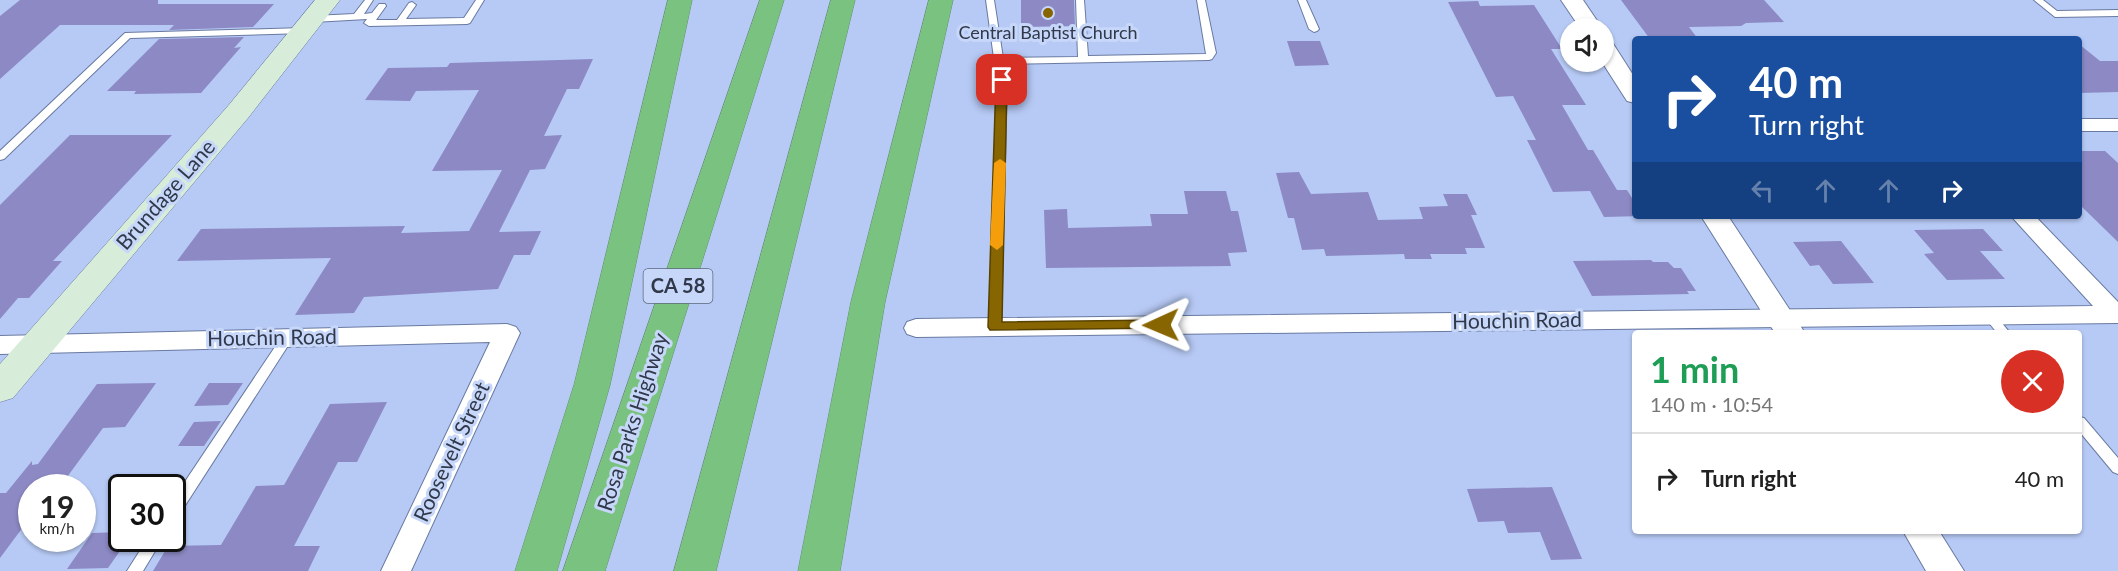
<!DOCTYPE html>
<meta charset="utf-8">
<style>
:root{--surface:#fff;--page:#f2f2f2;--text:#222;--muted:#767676;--line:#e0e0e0}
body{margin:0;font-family:Lato,sans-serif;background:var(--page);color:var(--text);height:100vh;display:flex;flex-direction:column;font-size:22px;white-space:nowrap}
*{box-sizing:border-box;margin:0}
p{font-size:20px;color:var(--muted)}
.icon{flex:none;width:33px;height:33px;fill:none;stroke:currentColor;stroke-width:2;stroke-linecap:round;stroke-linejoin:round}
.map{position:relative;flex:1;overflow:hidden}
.details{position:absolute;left:1632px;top:330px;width:450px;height:204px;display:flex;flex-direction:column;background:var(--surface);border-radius:6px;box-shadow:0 2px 4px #0004}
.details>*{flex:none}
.hud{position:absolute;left:1632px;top:36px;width:450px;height:183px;border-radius:6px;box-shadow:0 2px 4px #0004;background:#1a4fa0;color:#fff;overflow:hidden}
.controls{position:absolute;left:1560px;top:18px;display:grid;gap:12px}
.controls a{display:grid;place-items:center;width:54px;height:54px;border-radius:50%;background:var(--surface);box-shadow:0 2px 4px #0004;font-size:30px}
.speed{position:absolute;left:18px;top:474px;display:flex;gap:12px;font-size:30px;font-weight:700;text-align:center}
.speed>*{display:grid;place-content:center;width:78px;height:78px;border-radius:50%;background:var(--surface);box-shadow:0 2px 4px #0004;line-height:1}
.speed small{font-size:15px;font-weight:400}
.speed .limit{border:3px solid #111;border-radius:9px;background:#fff;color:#111}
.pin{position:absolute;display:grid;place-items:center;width:51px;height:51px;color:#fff;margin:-26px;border-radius:12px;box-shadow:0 3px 9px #0006}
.me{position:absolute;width:66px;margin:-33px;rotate:269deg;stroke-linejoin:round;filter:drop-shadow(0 0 4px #0008)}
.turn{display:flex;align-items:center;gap:21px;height:126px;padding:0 18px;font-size:27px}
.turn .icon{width:78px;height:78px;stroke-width:2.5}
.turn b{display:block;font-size:42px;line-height:51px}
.lanes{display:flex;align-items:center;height:57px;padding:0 18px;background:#0003;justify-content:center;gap:30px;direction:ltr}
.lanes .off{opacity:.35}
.round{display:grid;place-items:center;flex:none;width:63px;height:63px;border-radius:32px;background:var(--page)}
.headline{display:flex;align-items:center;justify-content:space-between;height:102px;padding:0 18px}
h1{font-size:36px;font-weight:700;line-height:45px;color:#1e9e55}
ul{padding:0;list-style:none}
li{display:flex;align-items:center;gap:18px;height:90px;padding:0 18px;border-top:2px solid var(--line)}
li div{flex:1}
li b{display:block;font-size:22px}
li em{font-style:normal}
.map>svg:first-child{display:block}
.building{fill:#8c89c4}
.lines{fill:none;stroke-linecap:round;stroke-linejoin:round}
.service-casing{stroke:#697aa1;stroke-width:2}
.minor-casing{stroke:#697aa1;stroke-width:2}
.tertiary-casing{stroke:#697aa1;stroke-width:2}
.secondary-casing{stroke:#697aa1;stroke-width:1}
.motorway-casing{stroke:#60926c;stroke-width:1}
.service{fill:#fff;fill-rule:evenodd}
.minor{fill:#fff;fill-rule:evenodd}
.tertiary{fill:#fff;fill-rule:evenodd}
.secondary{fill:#d7edd9;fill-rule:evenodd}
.motorway{fill:#7ac27f;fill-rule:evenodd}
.route{fill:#876500;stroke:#584200;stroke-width:1.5}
.slow{fill:#f59e0b}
.poi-dot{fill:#876500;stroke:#c7d7fa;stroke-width:2}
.labels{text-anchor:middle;stroke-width:6;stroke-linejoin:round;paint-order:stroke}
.far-poi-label{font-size:18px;fill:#303849;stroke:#c7d7fa}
.shield{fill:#c7d7fa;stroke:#5d687e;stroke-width:1.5}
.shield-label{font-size:20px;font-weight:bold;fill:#303849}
.street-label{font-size:21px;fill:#303849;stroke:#c7d7fa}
</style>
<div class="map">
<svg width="2118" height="571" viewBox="0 0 2118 571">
<rect width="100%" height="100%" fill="#b7caf5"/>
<!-- building -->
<path class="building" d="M20,0h138v4h116l-21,23 -84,3 5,-5h-114l-60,54v-63z
M1021,0h53l1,26 -54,1z
M1621,0h143l20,22 -38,1 -5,3 -52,1 9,12h-48z
M1478,1l2,5 54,-1 28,44h-11l35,56h-24l26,45h5l24,40h10l8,13v13h8l-39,1 -14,-26 -37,1 -26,-52h9l-23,-44 -17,1 -48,-95z
M244,37l-10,11 7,-1 -40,46 -67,1 2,-3h-29l52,-52z
M1287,41h33l9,24 -34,1z
M2079,44l21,17h18v31l-39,1z
M593,59l-14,30h-12l-23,47 18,-1 -17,34 -15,1 -31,62 42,-1 -11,24h-16l-16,34 -134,8 -10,16 -59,2 36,-57 -154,3 24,-32 204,-3 -4,7 68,-2 33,-61 -70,1 47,-81 -63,1 -6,10 -45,-1 23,-32 59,-1 3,-4z
M70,135h102l-119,126h9l-33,37h-11l-18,21v-114z
M2079,151h26l13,12v79l-39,-38z
M1299,172l12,22 57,-2 10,28 45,-1 -4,-12 29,-1 -5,-12h24l10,21h-6l14,33h-20l2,6h-37l2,5h-27l-1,-5 -78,2 -2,-7 -22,1 -8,-32h-6l-12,-45z
M1184,191h42l5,20h7l9,41 -19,1 3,13 -185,2 -2,-58 23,-1 1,19 84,-2 -2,-12h38z
M1983,229l20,22h-23l25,28 -58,1 -23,-26 10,-1 -20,-23z
M1841,241l33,42 -41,1 -14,-19 -9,1 -17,-24z
M1651,260l2,2h15l6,6h7l15,23h-9l2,3 -97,2 -19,-35z
M156,383l-31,44 -22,1 -44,60h-27v27l-32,43v-65h6l26,-32v4l6,-1 59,-80z
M209,383h34l-15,22 -34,1z
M387,402l-30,60h-19l-44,84h26l-12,25h-155l15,-25 53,-1 35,-59 28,-1 46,-81z
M221,421l-17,25h-26l16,-24z
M1552,487l30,72 -31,1 -11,-28 -32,1 -4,-12 -26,1 -11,-33z
M122,532v16l-14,20 -41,1 25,-36z"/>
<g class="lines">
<!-- service casing -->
<g class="service-casing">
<path id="service" d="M365,0h8l-9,14 8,-1 7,-9h6l1,2 -10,14h21l12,-17 3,-1 4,3 -10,14 58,-1 12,-18h8l-14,23 -3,1 -98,2 -5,-3 3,-4 -54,3 -5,-3 5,-3 41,-2z
M986,0h8l9,58 75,-1 -2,-57h8l4,56 118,-2 -9,-54h8l11,53 -4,6 -3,1 -205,4 3,16 -6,247 -2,3h-8l-2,-3 8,-247z
M1298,0h8l13,29 -2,2 -3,1 -5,-3z
M2034,0h9l14,11 61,-1v6l-63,1z
M304,28l3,1v4l-177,5 -126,121 -4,1v-9l125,-118z
M1989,311l4,1 17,21h-13l-14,-18z
M287,333l4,2 2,3 -2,3 -114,177 -5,2v-19l111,-166z
M2079,417l5,1 34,40v16l-5,-2 -34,-41z
M148,538h15l-20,33h-16z"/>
</g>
<!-- minor casing -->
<g class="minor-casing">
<path id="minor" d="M2079,119h39v12h-39z
M2011,216h24l83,86v21l-1202,14 -9,-3 -3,-6 3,-6 9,-3 1177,-13z
M507,324l9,3 4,6 -109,238h-30l109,-229 -490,12v-18z"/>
</g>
<!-- tertiary casing -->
<g class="tertiary-casing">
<path id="tertiary" d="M1561,0h22l19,28h-22z
M1604,40l8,2 23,36v25l-8,-2 -25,-39z
M1701,216h27l77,117h-30z
M1903,531h36l25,40h-38z"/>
</g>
<!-- secondary casing -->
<g class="secondary-casing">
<path id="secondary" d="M315,0h25l-92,118 -235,280 -13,4v-38l228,-258z"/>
</g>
<!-- motorway casing -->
<g class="motorway-casing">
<path id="motorway" d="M668,0h24l-82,385 -53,186h-42l59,-186z
M760,0h24l-179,571h-42z
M831,0h24l-139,571h-42z
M929,0h24l-68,302 -45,269h-42l53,-269z"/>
</g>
<!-- service -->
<use href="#service" class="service"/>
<!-- minor -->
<use href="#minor" class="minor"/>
<!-- tertiary -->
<use href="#tertiary" class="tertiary"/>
<!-- secondary -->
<use href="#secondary" class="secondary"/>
<!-- motorway -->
<use href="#motorway" class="motorway"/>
</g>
<!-- route -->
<path class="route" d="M1002,77l5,3 -5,242 159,-2 5,1 2,4 -2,3 -176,2 -2,-3 8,-247z"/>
<!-- slow -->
<path class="slow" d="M1000,159l6,4 -3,82 -6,5 -7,-5 4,-82z"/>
<!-- markers -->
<circle class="poi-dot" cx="1048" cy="13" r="6"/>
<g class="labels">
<!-- far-poi labels -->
<g class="far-poi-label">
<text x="1048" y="39">Central Baptist Church</text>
</g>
<!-- shield labels -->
<rect class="shield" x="643.5" y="269" width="69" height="34" rx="4.5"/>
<g class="shield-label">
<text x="678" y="293">CA 58</text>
</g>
<!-- street labels -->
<g class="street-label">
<text transform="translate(166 195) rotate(-49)" y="7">Brundage Lane</text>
<text transform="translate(1517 321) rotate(-1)" y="7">Houchin Road</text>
<text transform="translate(272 338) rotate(-1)" y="7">Houchin Road</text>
<text transform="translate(633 422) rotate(-72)" y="7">Rosa Parks Highway</text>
<text transform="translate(452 452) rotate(-65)" y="7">Roosevelt Street</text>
</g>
</g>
</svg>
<div class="controls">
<a><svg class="icon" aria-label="sound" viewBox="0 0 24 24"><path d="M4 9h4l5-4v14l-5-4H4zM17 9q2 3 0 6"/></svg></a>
</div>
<div class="speed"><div>19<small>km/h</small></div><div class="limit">30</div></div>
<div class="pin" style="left:1002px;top:80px;background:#d93025"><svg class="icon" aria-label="arrive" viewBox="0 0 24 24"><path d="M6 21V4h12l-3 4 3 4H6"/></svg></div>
<svg class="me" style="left:1161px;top:325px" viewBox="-20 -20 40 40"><path d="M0-17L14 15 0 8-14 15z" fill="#876500" stroke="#fff" stroke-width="4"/></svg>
<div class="hud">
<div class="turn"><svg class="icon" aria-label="right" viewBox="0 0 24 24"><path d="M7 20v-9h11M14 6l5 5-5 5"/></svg><div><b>40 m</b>Turn right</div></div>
<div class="lanes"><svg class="icon off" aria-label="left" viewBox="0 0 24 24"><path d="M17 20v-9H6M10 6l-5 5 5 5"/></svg><svg class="icon off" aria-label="ahead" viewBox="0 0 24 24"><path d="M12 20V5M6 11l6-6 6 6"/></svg><svg class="icon off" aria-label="ahead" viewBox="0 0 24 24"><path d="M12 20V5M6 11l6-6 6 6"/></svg><svg class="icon" aria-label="right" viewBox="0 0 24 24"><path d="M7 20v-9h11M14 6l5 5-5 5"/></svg></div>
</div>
<section class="details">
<div class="headline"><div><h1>1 min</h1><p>140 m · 10:54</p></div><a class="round" style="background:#d93025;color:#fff"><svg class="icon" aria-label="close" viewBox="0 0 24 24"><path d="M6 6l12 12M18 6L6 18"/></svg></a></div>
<ul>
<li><svg class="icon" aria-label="right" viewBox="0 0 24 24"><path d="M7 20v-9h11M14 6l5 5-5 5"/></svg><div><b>Turn right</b></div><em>40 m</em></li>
</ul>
</section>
</div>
